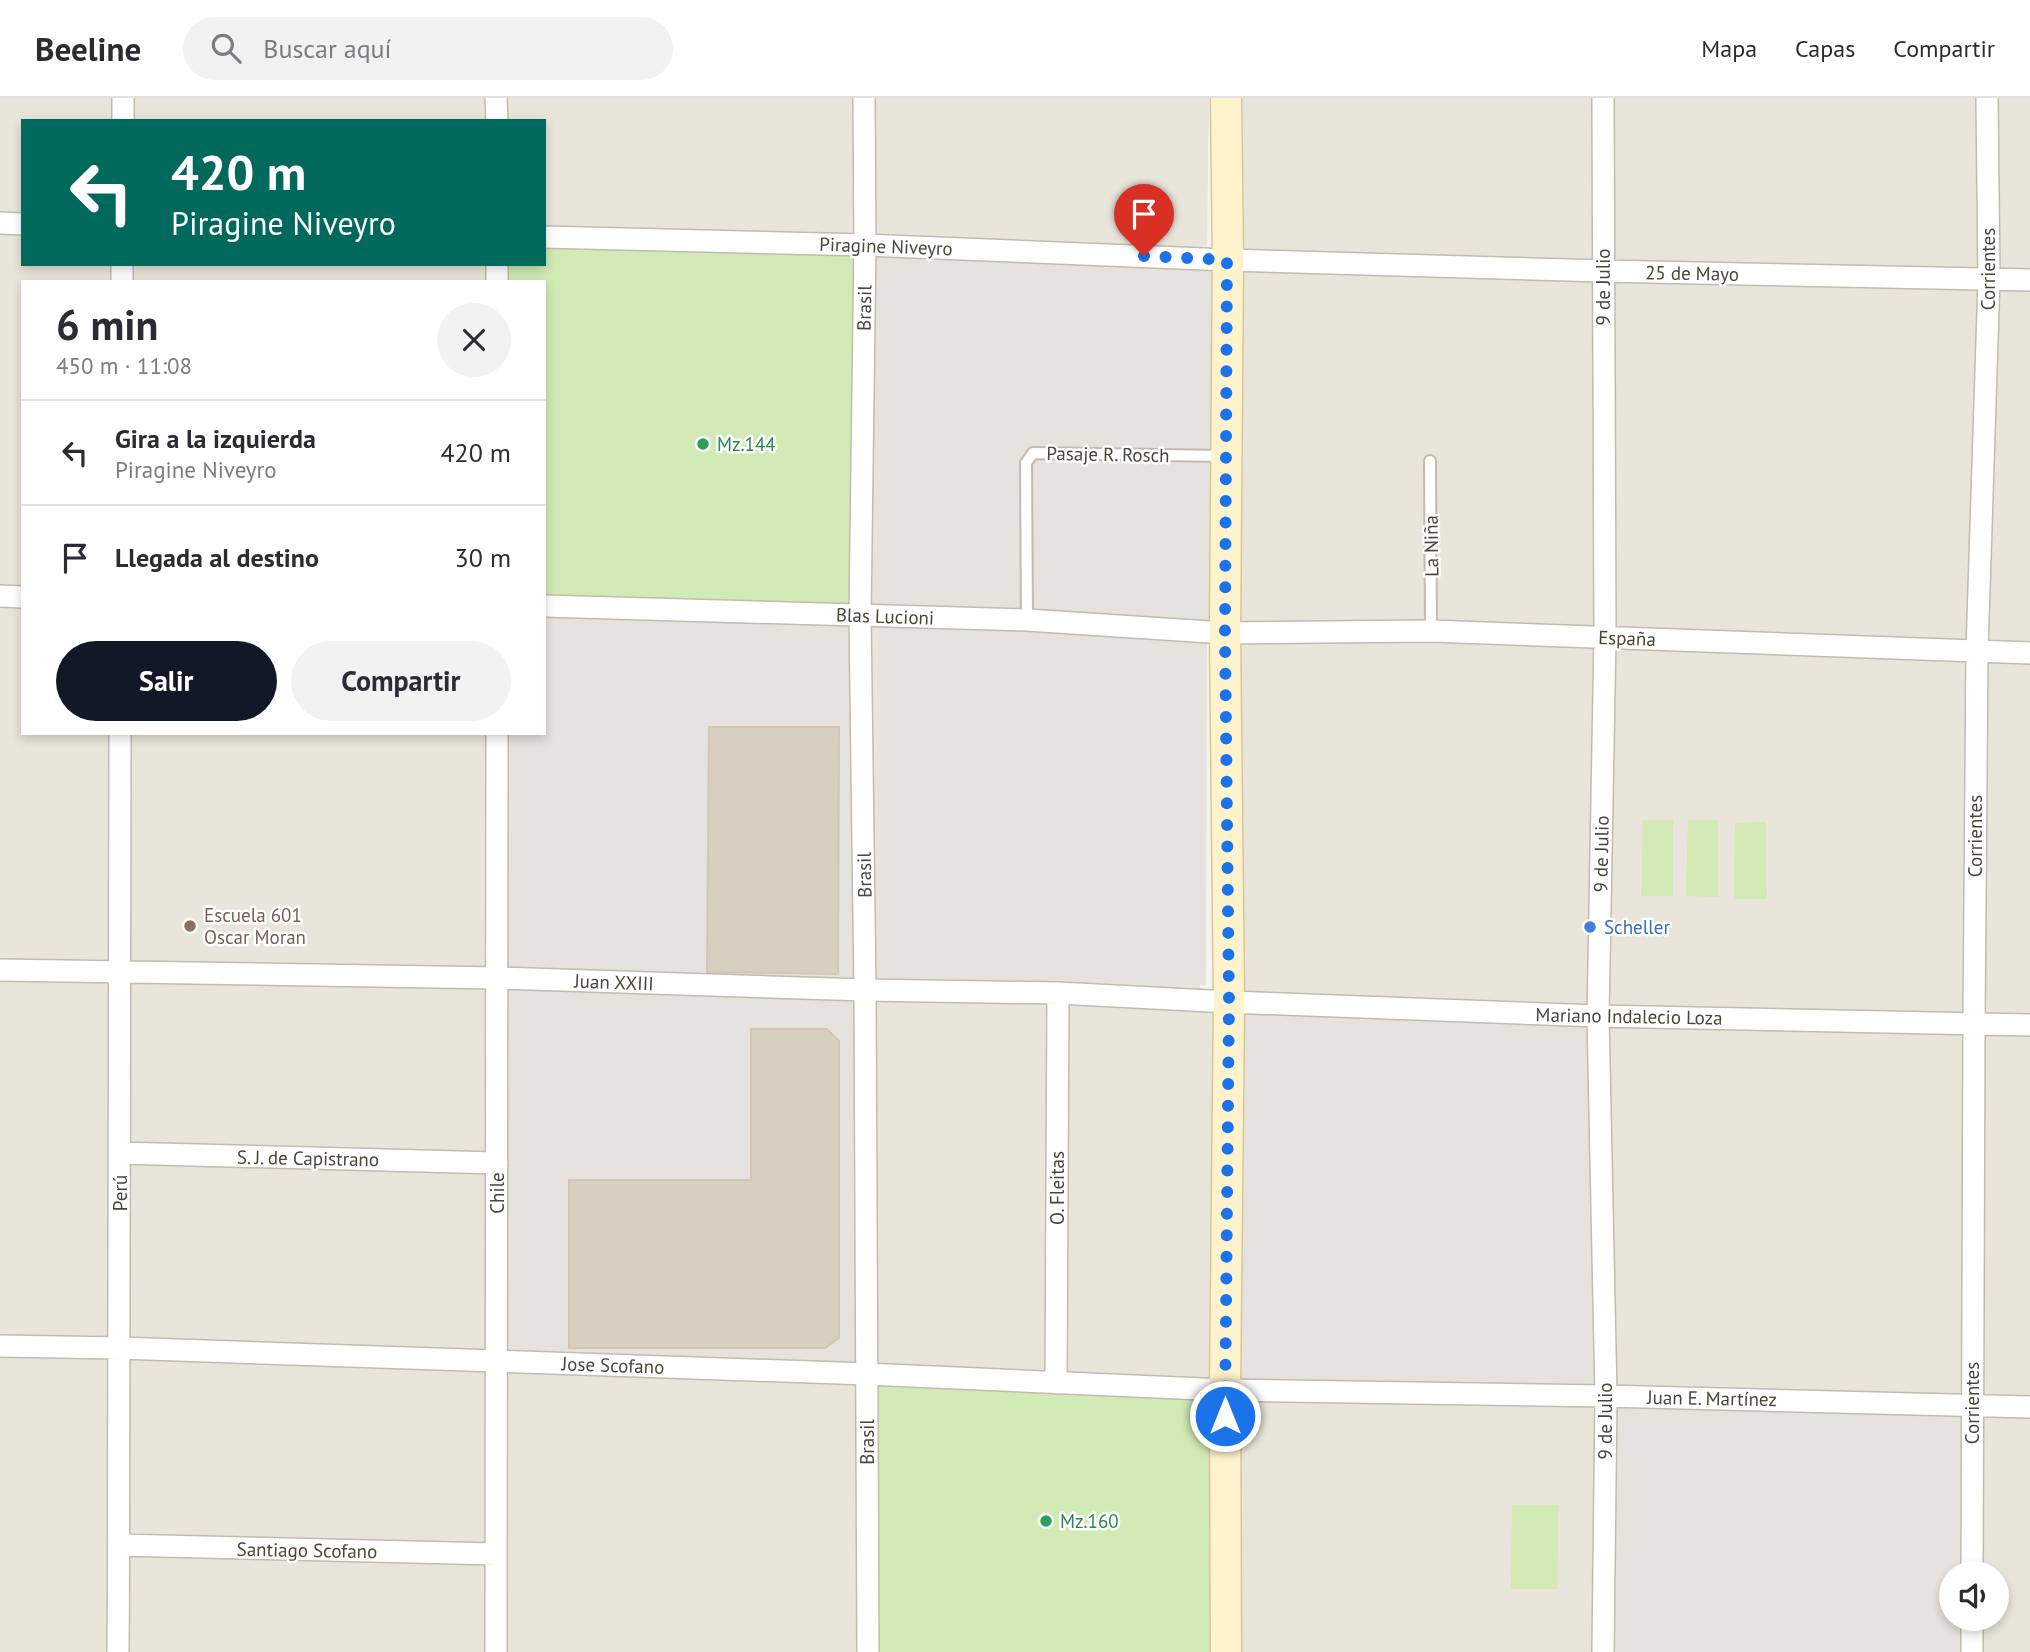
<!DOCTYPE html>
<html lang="es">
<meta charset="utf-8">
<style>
:root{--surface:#fff;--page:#f2f2f3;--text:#2b2b33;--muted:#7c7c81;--line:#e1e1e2;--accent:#111827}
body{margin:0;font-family:"PT Sans",sans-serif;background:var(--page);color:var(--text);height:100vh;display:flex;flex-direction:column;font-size:26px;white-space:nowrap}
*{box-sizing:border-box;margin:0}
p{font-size:23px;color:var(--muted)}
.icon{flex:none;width:38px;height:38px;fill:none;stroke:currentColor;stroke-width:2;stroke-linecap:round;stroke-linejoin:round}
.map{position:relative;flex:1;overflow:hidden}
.panel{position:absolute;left:21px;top:182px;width:525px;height:455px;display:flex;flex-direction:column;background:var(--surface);border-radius:0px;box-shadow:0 4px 10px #0003}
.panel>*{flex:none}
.banner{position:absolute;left:21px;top:21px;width:525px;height:147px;border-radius:0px;box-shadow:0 4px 10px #0003;background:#00695c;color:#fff;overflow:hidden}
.controls{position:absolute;left:1939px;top:1463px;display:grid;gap:14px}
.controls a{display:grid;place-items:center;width:70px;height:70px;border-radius:50%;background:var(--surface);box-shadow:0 4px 10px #0003;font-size:35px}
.pin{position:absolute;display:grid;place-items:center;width:60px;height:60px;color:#fff;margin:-72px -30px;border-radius:50% 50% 50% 0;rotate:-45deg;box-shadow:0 0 7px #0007}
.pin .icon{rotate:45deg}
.me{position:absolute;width:77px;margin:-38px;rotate:0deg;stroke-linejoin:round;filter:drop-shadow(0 0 5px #0008)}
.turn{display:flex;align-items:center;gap:24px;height:147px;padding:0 35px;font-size:32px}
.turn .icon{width:91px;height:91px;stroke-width:2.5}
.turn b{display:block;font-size:49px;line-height:60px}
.round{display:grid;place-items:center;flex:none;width:74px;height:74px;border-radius:37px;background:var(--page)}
.summary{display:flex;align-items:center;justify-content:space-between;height:119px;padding:0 35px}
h1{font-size:42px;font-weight:800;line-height:52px}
.cta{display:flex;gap:14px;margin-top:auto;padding:14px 35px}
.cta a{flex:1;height:80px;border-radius:42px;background:var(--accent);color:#fff;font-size:28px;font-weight:800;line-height:80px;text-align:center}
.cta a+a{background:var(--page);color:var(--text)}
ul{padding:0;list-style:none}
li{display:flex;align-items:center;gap:21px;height:105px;padding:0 35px;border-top:2px solid var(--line)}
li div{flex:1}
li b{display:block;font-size:26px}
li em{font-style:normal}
header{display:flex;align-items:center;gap:42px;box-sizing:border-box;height:98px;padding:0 35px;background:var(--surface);border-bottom:2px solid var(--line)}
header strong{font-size:33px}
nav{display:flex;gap:38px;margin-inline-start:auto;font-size:24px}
.search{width:490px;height:63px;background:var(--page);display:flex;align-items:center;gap:18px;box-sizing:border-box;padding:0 24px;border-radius:38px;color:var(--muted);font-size:26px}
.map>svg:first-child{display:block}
.residential{fill:#eae5da;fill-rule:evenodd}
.industrial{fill:#e6e2dd}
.green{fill:#d2eab5}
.building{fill:#d8cfc1;stroke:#d3c7b4;stroke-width:2}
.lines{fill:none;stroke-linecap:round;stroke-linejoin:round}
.lane-casing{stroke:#c2bbae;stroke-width:14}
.street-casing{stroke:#c2bbae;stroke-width:24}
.secondary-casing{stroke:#d6c79b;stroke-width:33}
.lane{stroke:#fff;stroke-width:10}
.street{stroke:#fff;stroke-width:21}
.secondary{stroke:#fff3cd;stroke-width:30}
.route{stroke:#1a73e8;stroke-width:12;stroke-dasharray:0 21.6}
.leisure-dot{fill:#2e9e5b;stroke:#fff;stroke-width:2.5}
.education-dot{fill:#8d6e63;stroke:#fff;stroke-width:2.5}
.shop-dot{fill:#3f7fe0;stroke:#fff;stroke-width:2.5}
.labels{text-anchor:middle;stroke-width:5;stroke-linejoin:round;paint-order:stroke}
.street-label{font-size:19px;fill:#4b4439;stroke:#fff}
.leisure-label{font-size:19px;fill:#27864d;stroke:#fff;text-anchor:start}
.education-label{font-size:19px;fill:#785e54;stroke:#fff;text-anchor:start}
.shop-label{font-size:19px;fill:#366cbe;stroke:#fff;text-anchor:start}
</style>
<header>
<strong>Beeline</strong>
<div class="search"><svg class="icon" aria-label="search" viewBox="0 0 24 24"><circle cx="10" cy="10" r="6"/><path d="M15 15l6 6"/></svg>Buscar aquí</div>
<nav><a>Mapa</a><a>Capas</a><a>Compartir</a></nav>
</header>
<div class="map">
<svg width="2030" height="1554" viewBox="0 0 2030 1554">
<rect width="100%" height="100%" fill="#f6f3ec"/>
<!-- residential -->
<path class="residential" d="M0,0h1209l-2,148h-5l-2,754 28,2 -2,-904h804v1554h-2030zM23,23h521v143h-521zM23,184h521v451h-521zM1951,1475h46v46h-46z"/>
<!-- industrial -->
<path class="industrial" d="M865,147l363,15 -3,373 -364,-18 6,759 -371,-13 1,-628h47v-127z
M878,528l329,14 -1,345 -327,-8z
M1229,904l369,14 8,379 366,10v168h-21v46h21v33h-369l3,-256 -381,-6z"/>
<!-- green -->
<path class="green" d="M544,139l321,8 -5,370 -316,-9v-324h-47v-18h47z
M1643,722h30v76h-32z
M1688,722h30v77l-32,-1z
M1766,724l1,77h-33l1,-76z
M867,1276l358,16 1,262h-358z
M1512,1407h47l-2,84h-46z"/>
<!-- building -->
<path class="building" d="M709,629h130l-1,247 -131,-2z
M751,931h76l12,12v297l-14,10h-256v-168h182z"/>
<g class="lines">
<!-- lane casing -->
<g class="lane-casing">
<path id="lane" d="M1430,363l1,170
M1027,522l-1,-157 7,-10 191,3"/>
</g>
<!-- street casing -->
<g class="street-casing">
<path id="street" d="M496,0l1,23
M864,0l1,147 -5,370 5,375 3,662
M1603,0l2,539 -7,379 8,380 -3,256
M123,23v-23
M0,125l23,1
M544,139l321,8 363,15 375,11 427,9
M122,184v-18
M497,184v-18
M0,498l23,1
M544,508l483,14 198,13 206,-2 599,22
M0,872l497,8 368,12 193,3 171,9 369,14 432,9
M119,1055l378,10
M0,1248l120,2 747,26 358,16 381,6 424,11
M1056,1285l2,-390
M119,1447l377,9
M1972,1475l2,-550 3,-372 12,-372 -2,-181
M1972,1521v33
M118,1554c3,-306 0,-612 2,-919
M496,1554l1,-919"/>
</g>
<!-- secondary casing -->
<g class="secondary-casing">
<path id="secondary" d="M1226,1554l-1,-262 4,-388 -4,-369 3,-373 -2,-162"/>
</g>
<!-- lane -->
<use href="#lane" class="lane"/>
<!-- street -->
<use href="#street" class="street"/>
<!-- secondary -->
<use href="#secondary" class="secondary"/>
</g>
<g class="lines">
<!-- route -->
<path class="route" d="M1144,158l83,4 -2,373 4,369 -4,414"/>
</g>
<!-- markers -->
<g class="leisure-dot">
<circle cx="703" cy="346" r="7"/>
<circle cx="1046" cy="1423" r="7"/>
</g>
<circle class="education-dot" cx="190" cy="828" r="7"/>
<circle class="shop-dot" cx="1590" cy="829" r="7"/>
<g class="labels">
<!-- street labels -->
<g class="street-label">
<text transform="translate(886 148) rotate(2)" y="7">Piragine Niveyro</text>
<text transform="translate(1988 171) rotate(-90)" y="7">Corrientes</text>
<text transform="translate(1692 175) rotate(1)" y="7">25 de Mayo</text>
<text transform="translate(1603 189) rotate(-90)" y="7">9 de Julio</text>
<text transform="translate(864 210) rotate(-89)" y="7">Brasil</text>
<text transform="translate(1108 356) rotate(1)" y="7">Pasaje R. Rosch</text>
<text transform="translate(1431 448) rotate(-91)" y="7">La Niña</text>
<text transform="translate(885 518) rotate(2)" y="7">Blas Lucioni</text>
<text transform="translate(1627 540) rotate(2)" y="7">España</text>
<text transform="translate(1975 738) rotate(-90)" y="7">Corrientes</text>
<text transform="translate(1601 756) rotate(-89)" y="7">9 de Julio</text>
<text transform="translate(864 777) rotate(-91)" y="7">Brasil</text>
<text transform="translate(614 884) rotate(2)" y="7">Juan XXIII</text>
<text transform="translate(1629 918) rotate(1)" y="7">Mariano Indalecio Loza</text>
<text transform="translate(308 1060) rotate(1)" y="7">S. J. de Capistrano</text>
<text transform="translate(1057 1090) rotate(-90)" y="7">O. Fleitas</text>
<text transform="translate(120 1095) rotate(-90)" y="7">Perú</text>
<text transform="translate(497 1095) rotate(-90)" y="7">Chile</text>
<text transform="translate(613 1267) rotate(2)" y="7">Jose Scofano</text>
<text transform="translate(1712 1300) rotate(1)" y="7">Juan E. Martínez</text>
<text transform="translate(1972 1305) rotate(-90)" y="7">Corrientes</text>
<text transform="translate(1605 1323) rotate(-90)" y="7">9 de Julio</text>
<text transform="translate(867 1344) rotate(-90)" y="7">Brasil</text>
<text transform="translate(307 1452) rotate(1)" y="7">Santiago Scofano</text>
</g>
<!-- leisure labels -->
<g class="leisure-label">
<text x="717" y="353">Mz.144</text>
<text x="1060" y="1430">Mz.160</text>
</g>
<!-- education labels -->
<g class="education-label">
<text x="204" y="824">Escuela 601<tspan x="204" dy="22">Oscar Moran</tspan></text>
</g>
<!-- shop labels -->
<g class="shop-label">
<text x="1604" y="836">Scheller</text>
</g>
</g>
</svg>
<div class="controls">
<a><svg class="icon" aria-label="sound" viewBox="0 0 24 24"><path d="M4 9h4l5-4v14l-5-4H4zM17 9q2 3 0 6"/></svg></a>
</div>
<div class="pin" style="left:1144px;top:158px;background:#d93025"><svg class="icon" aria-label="arrive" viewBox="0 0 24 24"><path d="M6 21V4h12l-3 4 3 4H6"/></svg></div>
<svg class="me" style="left:1225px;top:1318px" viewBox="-20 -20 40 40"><circle r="17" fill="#1a73e8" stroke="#fff" stroke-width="3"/><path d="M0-11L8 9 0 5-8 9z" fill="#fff"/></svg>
<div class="banner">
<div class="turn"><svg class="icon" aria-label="left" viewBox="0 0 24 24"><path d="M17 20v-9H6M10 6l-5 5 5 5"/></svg><div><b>420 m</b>Piragine Niveyro</div></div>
</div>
<section class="panel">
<div class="summary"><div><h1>6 min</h1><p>450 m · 11:08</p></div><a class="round"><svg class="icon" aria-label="close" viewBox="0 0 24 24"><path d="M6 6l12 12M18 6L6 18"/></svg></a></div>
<ul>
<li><svg class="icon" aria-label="left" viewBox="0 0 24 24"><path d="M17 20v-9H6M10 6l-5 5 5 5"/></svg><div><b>Gira a la izquierda</b><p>Piragine Niveyro</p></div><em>420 m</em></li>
<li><svg class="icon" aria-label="arrive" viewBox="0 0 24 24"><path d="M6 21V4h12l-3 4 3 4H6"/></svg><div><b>Llegada al destino</b></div><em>30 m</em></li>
</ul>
<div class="cta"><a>Salir</a><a>Compartir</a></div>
</section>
</div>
